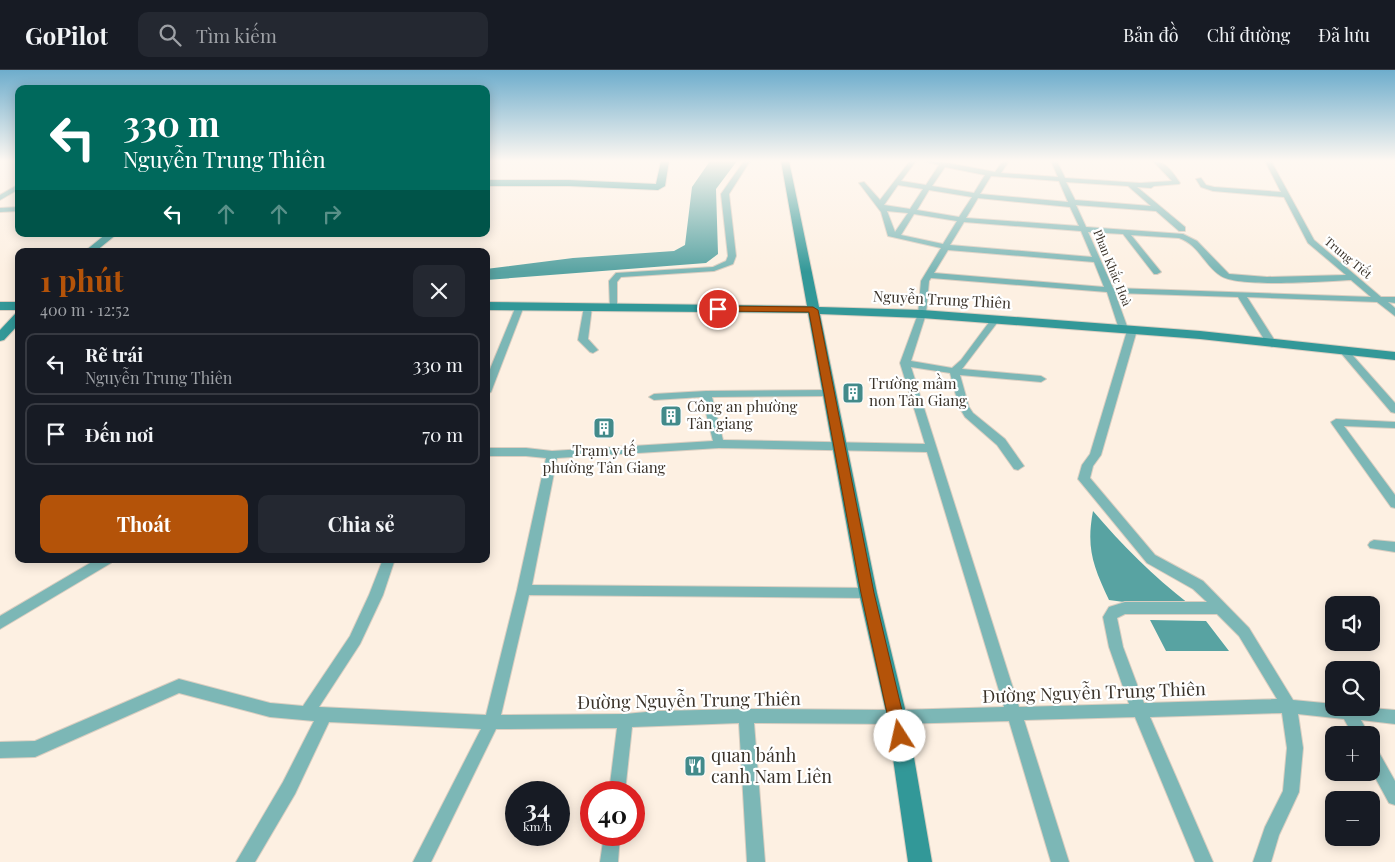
<!DOCTYPE html>
<html lang="vi">
<meta charset="utf-8">
<style>
:root{--surface:#171b24;--page:#242831;--text:#f1f3f6;--muted:#9ea1a6;--line:#363941;--accent:#b45309}
body{margin:0;font-family:"Playfair Display",serif;background:var(--page);color:var(--text);height:100vh;display:flex;flex-direction:column;font-size:19px;white-space:nowrap}
*{box-sizing:border-box;margin:0}
p{font-size:16px;color:var(--muted)}
.icon{flex:none;width:28px;height:28px;fill:none;stroke:currentColor;stroke-width:2;stroke-linecap:round;stroke-linejoin:round}
.map{position:relative;flex:1;overflow:hidden}
.details{position:absolute;left:15px;top:178px;width:475px;height:315px;display:flex;flex-direction:column;background:var(--surface);border-radius:10px;box-shadow:0 2px 12px #0003}
.details>*{flex:none}
.guide{position:absolute;left:15px;top:15px;width:475px;height:152px;border-radius:10px;box-shadow:0 2px 12px #0003;background:#00695c;color:#fff;overflow:hidden}
.tools{position:absolute;left:1325px;top:526px;display:grid;gap:10px}
.tools a{display:grid;place-items:center;width:55px;height:55px;border-radius:10px;background:var(--surface);box-shadow:0 2px 12px #0003;font-size:25px}
.speed{position:absolute;left:505px;top:711px;display:flex;gap:10px;font-size:25px;font-weight:700;text-align:center}
.speed>*{display:grid;place-content:center;width:65px;height:65px;border-radius:50%;background:var(--surface);box-shadow:0 2px 12px #0003;line-height:1}
.speed small{font-size:12px;font-weight:400}
.speed .limit{border:8px solid #d22;background:#fff;color:#111}
.pin{position:absolute;display:grid;place-items:center;width:42px;height:42px;color:#fff;margin:-21px;border:2px solid #fff;border-radius:50%;box-shadow:0 1px 5px #0007}
.me{position:absolute;width:55px;margin:-28px;rotate:350deg;stroke-linejoin:round;filter:drop-shadow(0 0 4px #0008)}
.turn{display:flex;align-items:center;gap:18px;height:105px;padding:0 25px;font-size:22px}
.turn .icon{width:65px;height:65px;stroke-width:2.5}
.turn b{display:block;font-size:35px;line-height:42px}
.lanes{display:flex;align-items:center;height:48px;padding:0 25px;background:#0003;justify-content:center;gap:25px;direction:ltr}
.lanes .off{opacity:.35}
.round{display:grid;place-items:center;flex:none;width:52px;height:52px;border-radius:10px;background:var(--page)}
.summary{display:flex;align-items:center;justify-content:space-between;height:85px;padding:0 25px}
h1{font-size:30px;font-weight:700;line-height:38px;color:var(--accent)}
.action{display:flex;gap:10px;margin-top:auto;padding:10px 25px}
.action a{flex:1;height:58px;border-radius:10px;background:var(--accent);color:#fff;font-size:20px;font-weight:700;line-height:58px;text-align:center}
.action a+a{background:var(--page);color:var(--text)}
ul{padding:0;list-style:none}
li{display:flex;align-items:center;gap:15px;height:62px;margin:0 10px 8px;padding:0 15px;border:2px solid var(--line);border-radius:10px}
li div{flex:1}
li b{display:block;font-size:19px}
li em{font-style:normal}
header{display:flex;align-items:center;gap:30px;box-sizing:border-box;height:70px;padding:0 25px;background:var(--surface);border-bottom:1px solid var(--line)}
header strong{font-size:24px}
nav{display:flex;gap:28px;margin-inline-start:auto;font-size:18px}
.search{width:350px;height:45px;background:var(--page);display:flex;align-items:center;gap:12px;box-sizing:border-box;padding:0 18px;border-radius:10px;color:var(--muted);font-size:19px}
.map>svg:first-child{display:block}
.water{fill:#58a3a2}
.lines{fill:none;stroke-linecap:round;stroke-linejoin:round}
.street-casing{stroke:#dacec1;stroke-width:2}
.secondary-casing{stroke:#dacec1;stroke-width:2}
.street{fill:#7cb7b6;fill-rule:evenodd}
.secondary{fill:#329898;fill-rule:evenodd}
.route{fill:#b45309;stroke:#753606}
.labels{text-anchor:middle;stroke-width:4.5;stroke-linejoin:round;paint-order:stroke}
.far-street-label{font-size:12px;fill:#3a3229;stroke:#fff}
.street-label{font-size:15px;fill:#3a3229;stroke:#fff}
.poi-label{font-size:15px;fill:#3a3229;stroke:#fff;text-anchor:start}
.near-street-label{font-size:18px;fill:#3a3229;stroke:#fff}
.near-poi-label{font-size:18px;fill:#3a3229;stroke:#fff;text-anchor:start}
</style>
<header>
<strong>GoPilot</strong>
<div class="search"><svg class="icon" aria-label="search" viewBox="0 0 24 24"><circle cx="10" cy="10" r="6"/><path d="M15 15l6 6"/></svg>Tìm kiếm</div>
<nav><a>Bản đồ</a><a>Chỉ đường</a><a>Đã lưu</a></nav>
</header>
<div class="map">
<svg width="1395" height="792" viewBox="0 0 1395 792">
<rect width="100%" height="100%" fill="#fdf0e2"/>
<!-- water -->
<path class="water" d="M710,91h27l-21,28 2,65 -12,9 -220,17v-11l87,-11 101,-7 11,-6 7,-58z
M1093,441c29,34 60,65 96,93l-65,-2 -15,-2c-16,-34 -23,-52 -16,-89z
M1150,550l56,1 23,30h-63z"/>
<g class="lines">
<!-- street casing -->
<g class="street-casing">
<path id="street" d="M744,91h6l-21,33 7,62 -3,8 -19,7 -93,6 -4,5v26l-1,2h-6l-1,-29 7,-8 97,-6 13,-6 2,-5 -7,-62z
M910,91h6l-15,20 25,4 13,-20 -15,-4 19,1 52,10 8,-11h6l-8,12 57,4 -7,-16h6l8,17 75,5 32,-2 -19,-20c13,0 20,12 27,22l-1,1 -25,2 -3,2 -14,-1 48,40v4h-6l-23,-20 -80,-6 10,22 97,7 14,7 32,33 38,3 79,-2 -38,-32 -24,-46 -71,-6 -12,-4 -5,-8 5,-1 5,7 8,2 67,5 -16,-31h6l43,79 67,57h14v6l-7,-1 7,6v8l-18,-14 -130,-5 30,47 -5,3 -5,-3 -29,-47 -123,-4 13,36 4,-2 5,3 -36,125 -8,11 -3,12 65,77 48,26 46,47 44,72 41,4v4h37l24,2v14l-34,-4 8,15h-16l-9,-16 -46,-5 5,34 -4,44 -20,43 -8,27h-18l12,-35 18,-36 4,-43 -5,-35 -132,4 63,145h-18l-60,-145 -111,3 45,142h-18l-42,-141 -112,3 -143,-1 11,139h-18l-8,-139 -107,4 -7,65h-16l8,-64 -121,1 -65,133h-18l68,-133 -152,-7 -34,72 -40,68h-19l47,-80 31,-61 -44,-4 -91,-24 -144,64 -35,1v-16l35,-1 144,-62 91,24 33,3 47,-70 19,-41 14,-36h12l-12,36 -23,49 -41,63 167,8 31,-125 29,-132 -20,-2h-40v-8h40l26,3 161,-10 -11,-44 -48,3 -5,-3 5,-3 52,-3 123,-1 5,3 -5,3 -117,1 11,43 202,4 -25,-81 18,-49 3,-33 20,-33 -53,-12 -7,-24 -22,-29 5,-1 16,18zM945,97l40,8 -11,18 -42,-7zM991,106l68,5 9,21 -88,-8zM1066,112l62,4 23,20 -76,-6zM898,115l25,4 -13,20 -26,-4zM929,120l43,7 -13,20 -42,-7zM978,128l92,9 9,19 -113,-8zM887,141l21,2 -13,19zM914,144l43,7 -14,23 -42,-9zM964,152l117,9 11,26 -142,-12zM1088,162l35,2 31,40h3l4,-2 -30,-37 48,3c20,7 25,27 42,38 18,12 106,5 130,4l20,17 -258,-9zM948,180l146,12 10,25 -170,-14zM931,208l176,14 12,37 2,2h6l-37,123 -8,11 -4,14 69,84 46,26 14,13h-82l-16,5 -6,10 6,30 20,57 -110,3 -108,-340 39,6 9,34 6,10 32,28 17,24 4,1 6,-4 -19,-27 -32,-26 -4,-6 -9,-32 81,7 5,-3 -5,-3 -79,-7 38,-50 -4,-3 -3,1 -32,43 -9,8 -41,-7 15,-47 3,-33zM719,378l208,4 77,255 -107,3 -151,-1 -89,2 -32,3 -124,1 28,-120 339,3 5,-1 2,-4 -2,-4 -5,-1 -336,-3 25,-127zM1125,544h92l22,22 38,63 -133,4 -21,-56 -6,-29z
M19,114v5l-19,11v-5z
M19,137v4l-19,1v-4z
M520,233l4,3 -33,86 -5,3v-16l30,-73z
M588,234l4,3 -4,32 10,11 -5,3 -3,-1 -12,-12 6,-33z
M1344,278l3,1 48,54v10l-4,-1 -50,-59 -2,-2z
M1336,349l59,3v6l-51,-2 51,69v13l-4,-1 -59,-83 -1,-2z
M1374,470l21,2v10l-25,-4 -2,-3 2,-3z
M97,489h16l-2,4 -111,66v-13z
M1371,676l6,3 18,32v24l-6,-2 -18,-33z
M604,765h16l-2,27h-18z"/>
</g>
<!-- secondary casing -->
<g class="secondary-casing">
<path id="secondary" d="M661,91h8l-4,25 -7,4 -89,-4h-83v-6h83l87,4z
M781,91h8l30,146 103,3 278,21 195,21v8l-195,-21 -278,-21 -102,-4 57,279 30,124 25,145h-24l-21,-145 -28,-124 -51,-280 -322,-3v-8l321,4z
M106,164h11l-21,17h-11z
M0,232h19v8h-19z
M19,243v11l-15,16 -4,1v-11l15,-16z"/>
</g>
<!-- street -->
<use href="#street" class="street"/>
<!-- secondary -->
<use href="#secondary" class="secondary"/>
</g>
<!-- sky -->
<linearGradient id="sky" x2="0" y2="1"><stop stop-color="#6eadcc"/><stop offset="0.45" stop-color="#fef8f2"/><stop offset="1" stop-color="#fef8f2" stop-opacity="0"/></linearGradient>
<rect width="1395" height="202" fill="url(#sky)"/>
<!-- route -->
<path class="route" d="M718,236l95,1 5,3 56,283 34,143 -3,5 -5,2 -6,-2 -2,-5 -31,-143 -52,-281 -94,-1 -1,-2z"/>
<!-- icons -->
<defs>
<g id="building-square" transform="scale(1.125)"><rect x="-9" y="-9" width="18" height="18" rx="4" fill="#428a8a" stroke="#fff"/><path d="M-4-6H4V6H1V3H-1V6H-4ZM-2.5-4.3h1.7v1.8h-1.7ZM.8-4.3h1.7v1.8H.8ZM-2.5-1h1.7V.8h-1.7ZM.8-1h1.7V.8H.8Z" fill="#fff"/></g>
<g id="restaurant-square" transform="scale(1.125)"><rect x="-9" y="-9" width="18" height="18" rx="4" fill="#428a8a" stroke="#fff"/><path d="M-5-6h1v4h1v-4h1v4h1v-4h1v5L-1.5 .5V6h-2V.5L-5-1ZM5-6V6H3V1.5H1.5Q1.5-4 5-6Z" fill="#fff"/></g>
</defs>
<g fill-rule="evenodd">
<use href="#building-square" x="853" y="323"/>
<use href="#building-square" x="671" y="346"/>
<use href="#building-square" x="604" y="358"/>
<use href="#restaurant-square" x="695" y="696"/>
</g>
<g class="labels">
<!-- far-street labels -->
<g class="far-street-label">
<text transform="translate(1348 188) rotate(40)" y="4">Trung Tiết</text>
<text transform="translate(1112 198) rotate(68)" y="4">Phan Khắc Hoà</text>
</g>
<!-- street labels -->
<g class="street-label">
<text transform="translate(942 230) rotate(3)" y="5">Nguyễn Trung Thiên</text>
</g>
<!-- poi labels -->
<g class="poi-label">
<text x="869" y="319">Trường mầm<tspan x="869" dy="17">non Tân Giang</tspan></text>
<text x="687" y="342">Công an phường<tspan x="687" dy="17">Tân giang</tspan></text>
<text x="604" y="386" text-anchor="middle">Trạm y tế<tspan x="604" dy="17">phường Tân Giang</tspan></text>
</g>
<!-- near-street labels -->
<g class="near-street-label">
<text transform="translate(1094 623) rotate(-2)" y="6">Đường Nguyễn Trung Thiên</text>
<text transform="translate(689 631) rotate(-1)" y="6">Đường Nguyễn Trung Thiên</text>
</g>
<!-- near-poi labels -->
<g class="near-poi-label">
<text x="711" y="692">quan bánh<tspan x="711" dy="21">canh Nam Liên</tspan></text>
</g>
</g>
</svg>
<div class="tools">
<a><svg class="icon" aria-label="sound" viewBox="0 0 24 24"><path d="M4 9h4l5-4v14l-5-4H4zM17 9q2 3 0 6"/></svg></a>
<a><svg class="icon" aria-label="search" viewBox="0 0 24 24"><circle cx="10" cy="10" r="6"/><path d="M15 15l6 6"/></svg></a>
<a>+</a>
<a>−</a>
</div>
<div class="speed"><div>34<small>km/h</small></div><div class="limit">40</div></div>
<div class="pin" style="left:718px;top:239px;background:#d93025"><svg class="icon" aria-label="arrive" viewBox="0 0 24 24"><path d="M6 21V4h12l-3 4 3 4H6"/></svg></div>
<svg class="me" style="left:900px;top:666px" viewBox="-20 -20 40 40"><circle r="19" fill="#fff"/><path d="M0-13L10 11 0 6-10 11z" fill="#b45309"/></svg>
<div class="guide">
<div class="turn"><svg class="icon" aria-label="left" viewBox="0 0 24 24"><path d="M17 20v-9H6M10 6l-5 5 5 5"/></svg><div><b>330 m</b>Nguyễn Trung Thiên</div></div>
<div class="lanes"><svg class="icon" aria-label="left" viewBox="0 0 24 24"><path d="M17 20v-9H6M10 6l-5 5 5 5"/></svg><svg class="icon off" aria-label="ahead" viewBox="0 0 24 24"><path d="M12 20V5M6 11l6-6 6 6"/></svg><svg class="icon off" aria-label="ahead" viewBox="0 0 24 24"><path d="M12 20V5M6 11l6-6 6 6"/></svg><svg class="icon off" aria-label="right" viewBox="0 0 24 24"><path d="M7 20v-9h11M14 6l5 5-5 5"/></svg></div>
</div>
<section class="details">
<div class="summary"><div><h1>1 phút</h1><p>400 m · 12:52</p></div><a class="round"><svg class="icon" aria-label="close" viewBox="0 0 24 24"><path d="M6 6l12 12M18 6L6 18"/></svg></a></div>
<ul>
<li><svg class="icon" aria-label="left" viewBox="0 0 24 24"><path d="M17 20v-9H6M10 6l-5 5 5 5"/></svg><div><b>Rẽ trái</b><p>Nguyễn Trung Thiên</p></div><em>330 m</em></li>
<li><svg class="icon" aria-label="arrive" viewBox="0 0 24 24"><path d="M6 21V4h12l-3 4 3 4H6"/></svg><div><b>Đến nơi</b></div><em>70 m</em></li>
</ul>
<div class="action"><a>Thoát</a><a>Chia sẻ</a></div>
</section>
</div>
